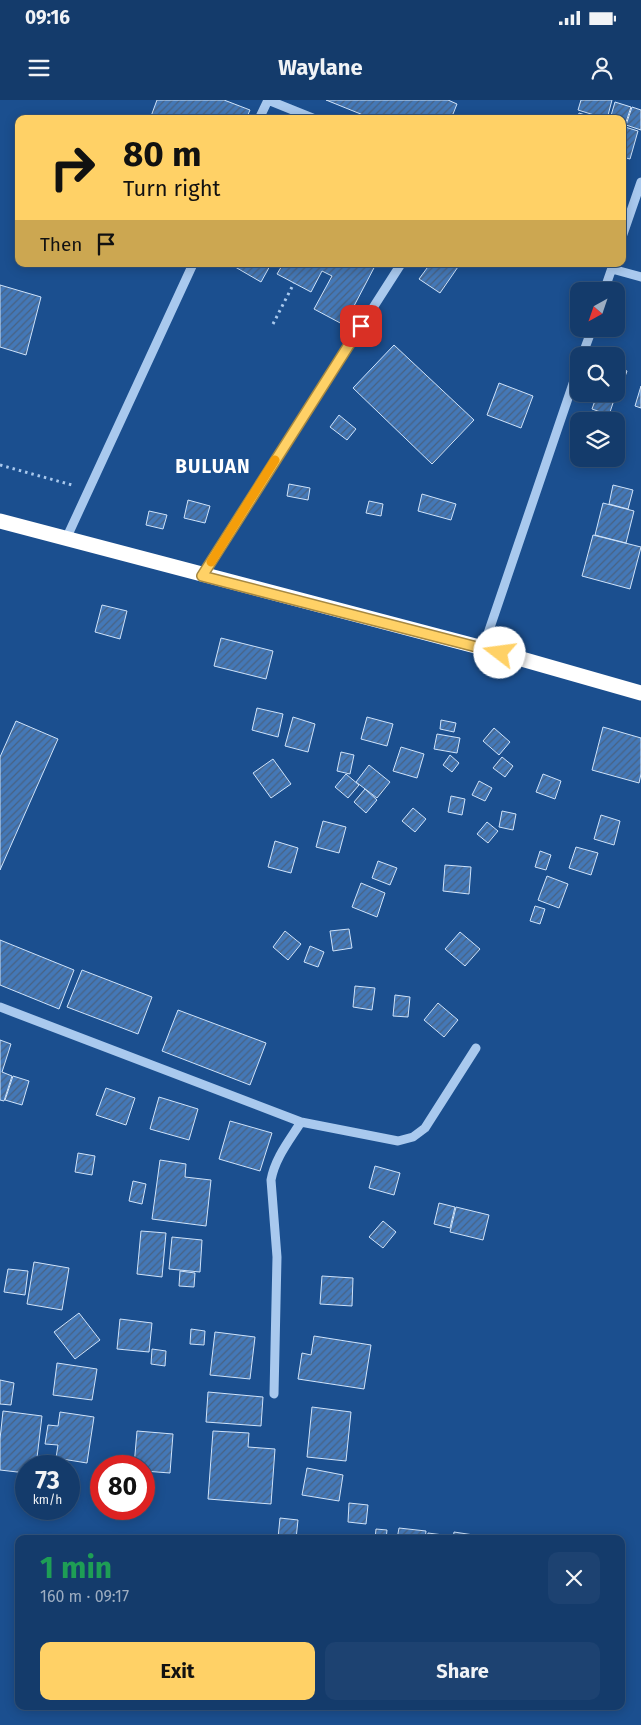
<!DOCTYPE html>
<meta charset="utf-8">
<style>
:root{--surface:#143b6b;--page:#1d4271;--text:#f1f3f6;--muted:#9dadc1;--line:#33557e;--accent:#ffd166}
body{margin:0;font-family:"Fira Sans",sans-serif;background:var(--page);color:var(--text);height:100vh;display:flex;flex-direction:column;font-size:19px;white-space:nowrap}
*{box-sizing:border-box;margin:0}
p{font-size:16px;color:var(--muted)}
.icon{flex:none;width:28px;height:28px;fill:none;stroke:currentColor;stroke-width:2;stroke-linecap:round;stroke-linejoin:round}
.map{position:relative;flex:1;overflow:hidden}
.sheet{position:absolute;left:15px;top:1435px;width:610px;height:175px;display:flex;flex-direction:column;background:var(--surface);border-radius:10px;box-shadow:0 2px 12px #0003,0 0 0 1px var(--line)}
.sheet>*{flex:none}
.hud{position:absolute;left:15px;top:15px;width:611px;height:152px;border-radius:10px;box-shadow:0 2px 12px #0003,0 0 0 1px var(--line);background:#ffd166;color:#111;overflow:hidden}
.needle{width:32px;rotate:220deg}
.buttons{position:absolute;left:570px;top:182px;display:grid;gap:10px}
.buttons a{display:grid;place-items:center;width:55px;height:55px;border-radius:10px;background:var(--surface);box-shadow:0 2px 12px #0003,0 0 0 1px var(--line);font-size:25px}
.speed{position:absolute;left:15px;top:1355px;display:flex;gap:10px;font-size:25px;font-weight:700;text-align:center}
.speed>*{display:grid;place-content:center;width:65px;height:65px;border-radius:50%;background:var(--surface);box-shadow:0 2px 12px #0003,0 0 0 1px var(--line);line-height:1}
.speed small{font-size:12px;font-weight:400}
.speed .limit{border:8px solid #d22;background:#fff;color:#111}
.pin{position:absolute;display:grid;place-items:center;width:42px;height:42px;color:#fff;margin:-21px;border-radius:10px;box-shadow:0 2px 8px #0006}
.me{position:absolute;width:55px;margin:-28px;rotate:285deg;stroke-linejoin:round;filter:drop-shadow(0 0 4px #0008)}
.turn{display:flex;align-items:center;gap:18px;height:105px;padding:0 25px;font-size:22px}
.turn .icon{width:65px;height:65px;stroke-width:2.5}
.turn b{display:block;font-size:35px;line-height:42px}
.then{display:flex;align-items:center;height:48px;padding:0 25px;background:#0003;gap:10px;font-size:19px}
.round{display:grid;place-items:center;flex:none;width:52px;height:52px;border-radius:10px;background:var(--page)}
.headline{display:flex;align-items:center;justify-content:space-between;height:85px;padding:0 25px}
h1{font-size:30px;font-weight:700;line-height:38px;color:#1e9e55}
.cta{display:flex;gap:10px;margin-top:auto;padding:10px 25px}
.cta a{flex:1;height:58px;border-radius:10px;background:var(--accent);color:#111;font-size:20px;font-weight:700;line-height:58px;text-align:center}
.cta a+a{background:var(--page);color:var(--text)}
.status{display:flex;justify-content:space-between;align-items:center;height:35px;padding:0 25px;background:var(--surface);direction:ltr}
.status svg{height:14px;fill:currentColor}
header{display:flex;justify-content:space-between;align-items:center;height:65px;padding:0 25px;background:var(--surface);font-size:22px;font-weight:700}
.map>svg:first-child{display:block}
.building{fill:url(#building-hatch);stroke:#cfe3fa}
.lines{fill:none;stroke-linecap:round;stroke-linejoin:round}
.path{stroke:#a9c9ee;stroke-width:3;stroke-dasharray:2.5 4;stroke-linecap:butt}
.minor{stroke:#a9c9ee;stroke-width:9}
.highway{stroke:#fff;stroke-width:15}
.route-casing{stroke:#a68842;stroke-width:12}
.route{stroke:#ffd166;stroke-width:9}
.slow{stroke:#f59e0b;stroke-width:9}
.labels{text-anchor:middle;stroke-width:5;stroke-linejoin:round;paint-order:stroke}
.district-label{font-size:19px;font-weight:bold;letter-spacing:1px;fill:#fff;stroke:#1b4f8f}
</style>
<div class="status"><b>09:16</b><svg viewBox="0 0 49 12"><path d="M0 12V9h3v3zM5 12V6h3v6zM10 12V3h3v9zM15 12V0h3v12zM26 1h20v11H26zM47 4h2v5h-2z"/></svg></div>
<header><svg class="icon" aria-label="menu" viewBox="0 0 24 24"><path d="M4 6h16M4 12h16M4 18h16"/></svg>Waylane<svg class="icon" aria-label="person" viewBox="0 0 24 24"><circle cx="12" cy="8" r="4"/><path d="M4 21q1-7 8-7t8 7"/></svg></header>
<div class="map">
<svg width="641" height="1625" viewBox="0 0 641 1625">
<defs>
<pattern id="building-hatch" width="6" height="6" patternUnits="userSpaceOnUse" patternTransform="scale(1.25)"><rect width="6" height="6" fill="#4478b7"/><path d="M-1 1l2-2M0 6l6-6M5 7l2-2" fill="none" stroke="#486282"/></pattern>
</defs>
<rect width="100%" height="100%" fill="#1b4f8f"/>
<!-- building -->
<path class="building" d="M157,0h67l26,10 -4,9h-96z
M326,0h122l9,4 -6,15h-78z
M581,0h31l-5,19 -29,-9z
M615,2l16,5 -6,18 -3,-1v-5h-12z
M632,7l9,3v20l-15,-5z
M579,13l19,6h-21z
M622,26l16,5 -8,28 -8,-2z
M230,164h41l-10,18z
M283,164h93l-32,61 -30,-16 18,-33 -10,-5 -11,21 -34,-18z
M430,164h30l-20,29 -21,-14z
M0,185l41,12 -15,58 -26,-8z
M394,245l80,75 -42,44 -79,-76z
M616,267l11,4 -5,14 -6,-2z
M499,283l34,13 -12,32 -34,-13z
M641,286v22l-6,-2z
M597,295l17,5 -5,15 -17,-6z
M339,315l17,14 -9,11 -17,-13z
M289,384l21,4 -2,12 -21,-4z
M613,385l20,5 -5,19 -19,-5z
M422,394l34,10 -5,16 -33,-9z
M188,400l22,6 -5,17 -21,-5z
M369,401l14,3 -2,12 -15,-3z
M603,403l31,8 -8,32 -31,-8z
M149,411l18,4 -4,14 -17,-4z
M593,435l48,12 -11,42 -48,-13z
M102,505l25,6 -7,28 -25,-7z
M221,538l52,13 -7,28 -52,-13z
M257,608l26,6 -5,23 -26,-7z
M293,617l22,7 -7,28 -23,-6z
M367,617l26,7 -6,22 -26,-7z
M441,620l15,3 -2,9 -14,-3z
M16,621l42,18 -58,131v-113z
M603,627l38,11v36l-2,9 -47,-13z
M494,628l16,14 -11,13 -16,-14z
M437,634l23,4 -3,15 -23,-4z
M401,647l23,7 -7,24 -24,-7z
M341,652l13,3 -4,19 -13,-3z
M450,655l9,8 -7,9 -9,-7z
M502,657l11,9 -8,11 -12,-9z
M273,659l18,25 -20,14 -18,-25z
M369,665l21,17 -13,16 -21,-16z
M346,674l13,11 -11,13 -13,-11z
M543,674l18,7 -6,18 -19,-7z
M479,681l13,7 -7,13 -13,-6z
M365,689l12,11 -11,13 -12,-11z
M451,696l14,3 -3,16 -14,-3z
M413,708l13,11 -11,13 -13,-11z
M502,711l14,3 -3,16 -14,-3z
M601,715l19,6 -6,24 -20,-6z
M323,721l23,6 -7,26 -23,-6z
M487,722l11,9 -10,12 -11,-9z
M275,741l23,7 -7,25 -23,-6z
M576,747l22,6 -7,22 -22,-7z
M540,751l11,4 -5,15 -11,-3z
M378,761l19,7 -7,17 -18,-7z
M445,765l26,2 -2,27 -26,-3z
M547,776l21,8 -9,24 -21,-8z
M361,783l24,10 -8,24 -25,-10z
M535,806l10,3 -5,15 -10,-3z
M349,829l3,19 -19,3 -3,-20z
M285,831l16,13 -13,16 -15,-13z
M460,832l20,17 -15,17 -20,-17z
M0,840l74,30 -15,39 -59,-24z
M310,846l14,6 -6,15 -14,-5z
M82,870l70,27 -14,37 -71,-27z
M355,886l20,2 -3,22 -19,-3z
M395,895l15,2 -2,20 -15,-1z
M438,903l20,17 -14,17 -20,-17z
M178,910l88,33 -16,42 -88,-34z
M0,940l11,4 -9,28 10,4 -8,25 -4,-1z
M13,976l16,5 -7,24 -17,-5z
M106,988l29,10 -9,27 -30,-10z
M159,997l39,12 -9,31 -39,-11z
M230,1021l42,12 -12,38 -41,-12z
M78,1053l17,3 -3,19 -17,-3z
M160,1060l26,4 -1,13 26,3 -5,46 -54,-7z
M375,1066l25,7 -6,22 -25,-7z
M133,1081l13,3 -4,20 -13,-3z
M439,1103l16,4 -5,21 -16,-4z
M456,1107l33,8 -6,25 -33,-8z
M383,1121l13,11 -13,16 -14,-11z
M141,1131l25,2 -4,44 -25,-3z
M172,1137l30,3 -2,32 -31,-3z
M34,1162l35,6 -7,42 -35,-6z
M8,1169l20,2 -3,24 -21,-3z
M180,1171l15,2 -1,14 -15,-1z
M322,1176l31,2 -1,28 -32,-2z
M79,1213l21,27 -25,19 -21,-27z
M120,1219l32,4 -3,29 -32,-3z
M191,1229l14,2 -1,14 -14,-1z
M215,1232l40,5 -5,42 -40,-4z
M314,1236l57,9 -7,44 -66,-10 4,-26 9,2z
M152,1249l14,2 -1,15 -14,-2z
M57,1263l40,6 -5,31 -39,-5z
M0,1280l14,3 -3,22 -11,-1z
M208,1292l55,5 -2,29 -55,-4z
M312,1307l39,5 -5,49 -39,-4z
M3,1311l39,5 -6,50h-10v7l-26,-3v-31z
M60,1312l34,5 -7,46 -31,-5 2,-13 -13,-1 3,-19 10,1z
M137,1331l36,3 -3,39 -26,-2v-5h-10z
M213,1331l36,2 -1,14 27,2 -4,55 -63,-5z
M307,1368l36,7 -4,26 -37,-6z
M349,1403l19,2 -2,19 -18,-2z
M280,1418l18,2 -2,19 -18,-1z
M399,1428l27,3 -1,8h-28z
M376,1429l11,1 -1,9h-11z
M454,1432l33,5v2h-34z
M428,1433l23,3v3h-24z"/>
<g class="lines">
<!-- path -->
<path class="path" d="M273,224l21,-41
M0,365l72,20"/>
<!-- minor -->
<path class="minor" d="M268,0l47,19
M259,19l9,-19
M622,137l19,-55
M612,169l29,8
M604,191l9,-26
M582,256l10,-27
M66,439l127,-275
M202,475l199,-311
M483,548l96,-282
M0,907l301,115
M274,1294l3,-137 -6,-77c4,-22 18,-39 30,-58l97,19 15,-4 12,-9 51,-80"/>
<!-- highway -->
<path class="highway" d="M0,421l483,127 158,45"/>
</g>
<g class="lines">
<!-- route casing -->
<g class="route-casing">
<path id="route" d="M361,226l-159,250 298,77"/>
</g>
<!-- route -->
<use href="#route" class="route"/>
<!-- slow -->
<path class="slow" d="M211,462l64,-102"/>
</g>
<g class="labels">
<!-- district labels -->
<g class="district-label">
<text x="213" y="373">BULUAN</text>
</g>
</g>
</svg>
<div class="buttons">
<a><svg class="needle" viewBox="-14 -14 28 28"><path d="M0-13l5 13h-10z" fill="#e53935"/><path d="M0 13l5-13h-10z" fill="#9dadc1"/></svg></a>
<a><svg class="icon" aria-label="search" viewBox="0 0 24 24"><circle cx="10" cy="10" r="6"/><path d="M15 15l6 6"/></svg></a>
<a><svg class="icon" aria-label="layers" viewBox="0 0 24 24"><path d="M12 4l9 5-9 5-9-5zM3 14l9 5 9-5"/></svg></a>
</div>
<div class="speed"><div>73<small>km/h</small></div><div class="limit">80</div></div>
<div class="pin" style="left:361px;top:226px;background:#d93025"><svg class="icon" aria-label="arrive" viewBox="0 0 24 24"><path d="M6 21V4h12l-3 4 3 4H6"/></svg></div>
<svg class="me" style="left:500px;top:553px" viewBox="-20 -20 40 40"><circle r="19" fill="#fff"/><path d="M0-13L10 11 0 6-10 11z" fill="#ffd166"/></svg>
<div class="hud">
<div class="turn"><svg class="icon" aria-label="right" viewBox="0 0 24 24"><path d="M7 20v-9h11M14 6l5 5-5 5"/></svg><div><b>80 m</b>Turn right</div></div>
<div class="then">Then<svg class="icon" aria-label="arrive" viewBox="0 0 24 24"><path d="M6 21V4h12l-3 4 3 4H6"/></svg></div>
</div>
<section class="sheet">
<div class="headline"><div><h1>1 min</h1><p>160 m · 09:17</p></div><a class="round"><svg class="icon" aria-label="close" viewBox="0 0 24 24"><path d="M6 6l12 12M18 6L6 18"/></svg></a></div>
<div class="cta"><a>Exit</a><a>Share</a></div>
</section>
</div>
